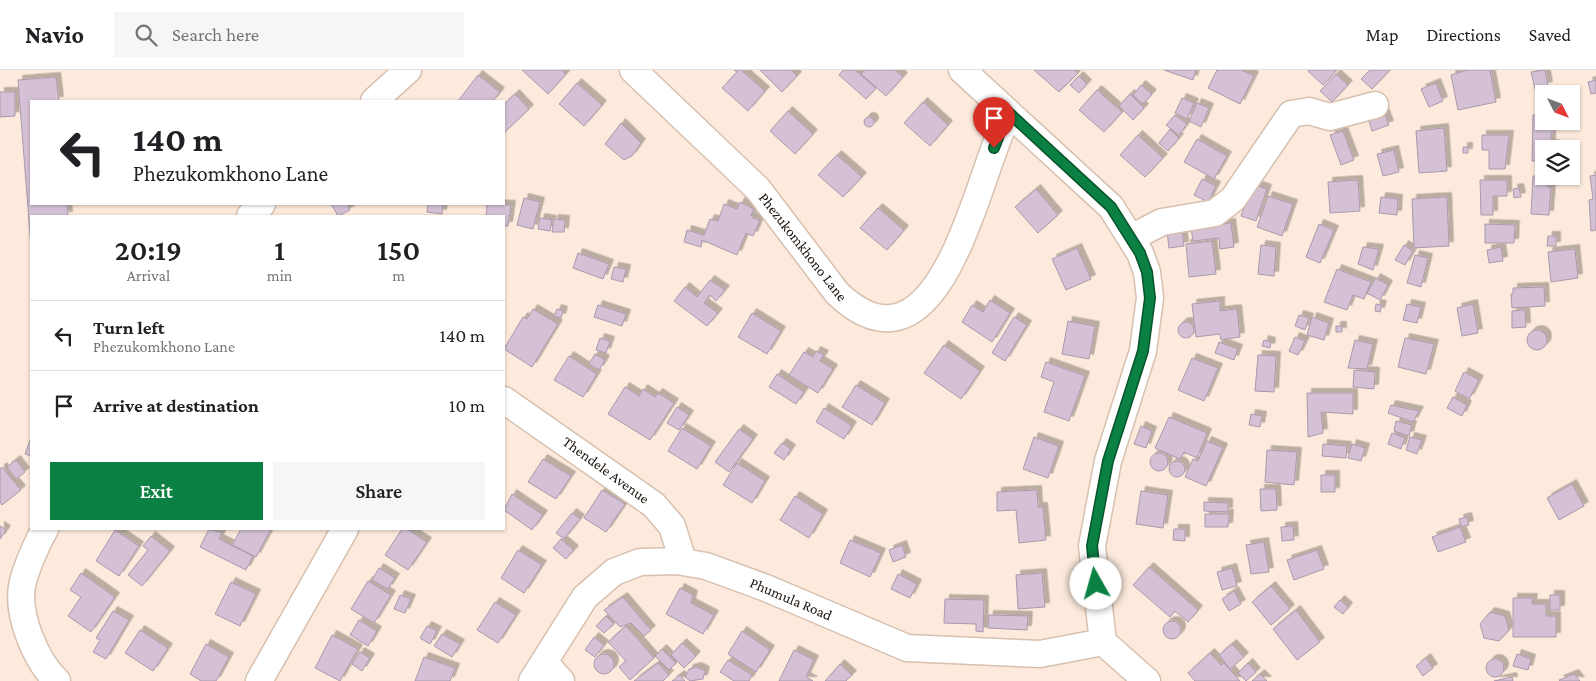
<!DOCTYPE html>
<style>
:root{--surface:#fff;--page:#f6f6f6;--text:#202124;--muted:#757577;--line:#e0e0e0;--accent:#0b8043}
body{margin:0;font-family:"Crimson Pro",serif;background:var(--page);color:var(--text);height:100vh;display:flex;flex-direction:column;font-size:19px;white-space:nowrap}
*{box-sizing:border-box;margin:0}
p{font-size:16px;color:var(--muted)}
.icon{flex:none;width:28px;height:28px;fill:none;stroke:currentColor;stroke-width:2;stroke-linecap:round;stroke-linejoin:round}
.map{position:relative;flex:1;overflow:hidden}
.drawer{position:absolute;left:30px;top:145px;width:475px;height:315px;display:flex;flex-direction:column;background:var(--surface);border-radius:0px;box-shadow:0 1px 4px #0004}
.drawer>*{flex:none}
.top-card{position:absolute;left:30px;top:30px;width:475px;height:105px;border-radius:0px;box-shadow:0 1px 4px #0004;background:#fff;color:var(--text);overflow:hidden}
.needle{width:32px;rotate:132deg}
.fabs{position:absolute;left:1535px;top:15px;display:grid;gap:10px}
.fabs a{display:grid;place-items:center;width:45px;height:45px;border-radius:0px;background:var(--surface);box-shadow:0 1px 4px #0004;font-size:25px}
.pin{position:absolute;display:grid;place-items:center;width:42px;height:42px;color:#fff;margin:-51px -21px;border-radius:50% 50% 50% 0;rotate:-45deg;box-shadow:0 0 5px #0007}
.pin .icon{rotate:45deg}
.me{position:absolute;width:55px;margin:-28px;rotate:353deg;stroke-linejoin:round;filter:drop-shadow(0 0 4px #0008)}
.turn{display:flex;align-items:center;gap:18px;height:105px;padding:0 20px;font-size:22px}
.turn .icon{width:65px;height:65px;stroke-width:2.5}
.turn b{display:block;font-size:35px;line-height:42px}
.eta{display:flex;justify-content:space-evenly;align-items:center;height:85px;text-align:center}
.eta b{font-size:30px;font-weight:600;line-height:35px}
.button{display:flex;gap:10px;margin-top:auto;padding:10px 20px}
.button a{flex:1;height:58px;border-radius:0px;background:var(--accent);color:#fff;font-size:20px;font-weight:600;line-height:58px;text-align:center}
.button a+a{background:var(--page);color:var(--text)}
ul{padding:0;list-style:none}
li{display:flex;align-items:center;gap:15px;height:70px;padding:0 20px;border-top:1px solid var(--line)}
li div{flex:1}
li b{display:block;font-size:19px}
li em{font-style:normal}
header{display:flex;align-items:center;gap:30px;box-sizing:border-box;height:70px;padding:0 25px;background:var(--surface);border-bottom:1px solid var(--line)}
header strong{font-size:24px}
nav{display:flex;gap:28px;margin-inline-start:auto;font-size:18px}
.search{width:350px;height:45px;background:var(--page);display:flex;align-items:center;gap:12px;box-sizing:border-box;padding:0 18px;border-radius:0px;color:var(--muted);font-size:19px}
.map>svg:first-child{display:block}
.building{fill:#d4c1d5;stroke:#aa98ac;filter:url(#shadow)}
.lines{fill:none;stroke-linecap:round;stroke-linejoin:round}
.street-casing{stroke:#d7c0af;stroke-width:29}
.street{stroke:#fff;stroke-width:26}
.route-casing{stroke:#07532c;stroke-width:12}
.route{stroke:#0b8043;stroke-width:9}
.labels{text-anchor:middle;stroke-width:4;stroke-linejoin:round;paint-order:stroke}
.street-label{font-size:15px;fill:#1c140e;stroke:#fff}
</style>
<header>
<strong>Navio</strong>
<div class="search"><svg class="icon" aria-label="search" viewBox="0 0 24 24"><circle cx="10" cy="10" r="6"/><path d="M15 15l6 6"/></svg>Search here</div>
<nav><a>Map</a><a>Directions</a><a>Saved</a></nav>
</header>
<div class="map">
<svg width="1596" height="611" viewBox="0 0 1596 611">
<defs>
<filter id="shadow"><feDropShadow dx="4.5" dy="-4.5" stdDeviation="0" flood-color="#0004"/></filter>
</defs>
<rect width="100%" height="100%" fill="#fdeadc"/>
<!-- building -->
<path class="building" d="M522,0h39l5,4 -18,20z
M734,0h7l24,21 -17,20 -26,-23 15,-16z
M760,0h31l6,6 -15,16z
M843,0h12l21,18 -10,11 -27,-24z
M865,0h30l8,7 -17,19 -25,-22z
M1034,0h41l3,3 -19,19z
M1164,0h32l-3,10z
M1217,0h24l13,6 -14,28 -32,-16z
M1309,0h28l-14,15 -15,-14z
M1370,0h20l-18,19 -11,-10z
M1467,0h23l6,32 -38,8 -7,-35z
M1545,0l3,16 -13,3 -4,-17z
M1336,4l12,11 -16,17 -12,-11z
M478,5l22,17 -7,9h-35z
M1079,6l8,8 -8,9 -9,-8z
M56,7l3,24h-28v103h36l1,12h-37v31l-13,-167z
M1596,10v13l-5,1 -3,-12z
M577,13l25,22 -18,21 -25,-22z
M1436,13l7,18 -14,6 -8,-18z
M1141,15l11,9 -9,10 -10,-9z
M1097,20l25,22 -18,20 -25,-22z
M0,22h15v24l-15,1z
M515,24l14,15 -25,24v-29z
M1130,24l14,14 -11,12 -14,-14z
M1182,28l12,5 -7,16 -12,-6z
M923,32l25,23 -18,21 -26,-23z
M1197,33l12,5 -8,19 -12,-6z
M788,41l25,23 -18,20 -25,-23z
M1384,42l5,13 -17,6 -4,-13z
M1175,45l12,9 -8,11 -13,-10z
M1533,45h11v6h20l-1,4h-9v8h-3v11l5,1v4h-12v12h-12z
M864 52a5 5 0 1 1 10 0a5 5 0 1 1-10 0Z
M621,53l20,20 -9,13 -8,4 -19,-16z
M1444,58l3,43 -28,2 -3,-42z
M1170,59l9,9 -11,13 -9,-8z
M1343,61l11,29 -13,5 -11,-30z
M1138,65l25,23 -18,19 -25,-22z
M1482,65h27l-4,34h-16v-19h-7z
M1197,69l30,17 -13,23 -30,-17z
M1463,77h5v6h-5z
M1394,80l5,22 -16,4 -6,-22z
M837,85l25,22 -19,20 -25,-22z
M1596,105v55l-5,1 -2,-31 4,-1 -3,-23z
M1533,106h15l-1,10 4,1 -2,28 -18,-1z
M1202,109l14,7 -8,16 -14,-7z
M1358,110l2,31 -30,2 -2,-31z
M1480,110h27v16h-14v19h-12z
M1252,114l15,5 -11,32 -15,-5z
M1519,118l2,9 -7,1 -1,-9z
M1036,119l22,26 -20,18 -23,-26z
M1268,126l25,8 -11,32 -25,-9z
M1381,127l17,2 -1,16 -18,-2z
M1447,127l2,49 -35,2 -2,-49z
M524,128l16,4 -7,27 -16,-4z
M740,132l14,7 -3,6 2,3 7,2 -7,16 -7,-3 -9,22 -35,-15 -1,7 -17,-5 3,-12 17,5 6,-16 8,2 6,-17 13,5z
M331,134h16l3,6 -12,6z
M428,134h15l-1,10 -15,-2z
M487,134l24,1 -3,21h-4v-10h-18z
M878,138l26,22 -17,20 -27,-22z
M540,148l12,2 -2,11 -12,-2z
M554,149l11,1 -1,12h-12z
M1231,153l3,24 -14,2 -1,-11 -26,3 -2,-13z
M1319,154l15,6 -14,33 -14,-6z
M1485,154l30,1 -1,18h-29z
M1182,159l2,17 -15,2 -2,-17z
M1548,166h8v10h-9z
M1212,171l4,33 -27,3 -3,-33z
M1261,175l15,2 -2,29 -16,-2z
M1404,175l9,6 -8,14 -10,-5z
M1363,177l16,2 -6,21 -15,-6z
M1501,177l2,14 -14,2 -2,-13z
M1077,178l14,31 -25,11 -14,-31z
M1575,179l3,29 -27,4 -3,-30z
M578,183l31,11 -6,15 -30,-11z
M1415,185l13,3 -7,29 -14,-4z
M614,197l12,2 -3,13 -12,-3z
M1337,199l34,13 -7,17 -11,-4 -6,15 -23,-8z
M1376,208l12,7 -8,15 -13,-7z
M710,210l15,10 -9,11 -6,-6 -6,8 14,10 -11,13 -33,-25 11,-14 12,10z
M1544,217l1,19 -33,2 -1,-14h2v-6z
M990,230l20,13 -18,29 -30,-20 10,-17 11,7z
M1220,231v10l17,-2 3,28 -19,3 -1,-6 -24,3 -4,-33z
M1376,234l6,1 -2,7 -5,-1z
M1407,234l14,3 -4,16 -14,-3z
M1473,234l5,29 -16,3 -5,-28z
M598,235l28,9 -4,12 -28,-9z
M533,239l25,15 -26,43 -28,-18 19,-32 4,2z
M557,239l6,2 -2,7 -7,-2z
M1525,240l1,17 -14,1v-17z
M752,243l29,18 -14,23 -29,-17z
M1299,245l10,3 -4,12 -10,-4z
M1014,247l13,8 -22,36 -13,-8z
M1312,247l17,6 -5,17 -17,-5z
M1068,251l27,5 -6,33 -27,-5z
M1178 260a8 8 0 1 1 16 0a8 8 0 1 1-16 0Z
M1336,256h6v6h-6z
M1527 270a10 10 0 1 1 20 0a10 10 0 1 1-20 0Z
M1295,267l10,4 -7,14 -9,-4z
M600,268l10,3 -4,12 -10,-3z
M1405,268l29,6 -8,30 -28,-7z
M1264,270l7,2 -1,6 -8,-2z
M1355,270l18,4 -6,25 -19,-1z
M1219,272l19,7 -4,11 -19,-7z
M944,275l36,26 -19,28 -37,-26z
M816,281l8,4 -4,6 13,8 -15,24 -29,-18 15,-23 9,5z
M595,284l10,6 -6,10 -10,-6z
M1258,285l18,1 -2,36 -19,-1z
M569,286l28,18 -14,23 -29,-17z
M1192,288l26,10 -14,33 -26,-11z
M1046,292l39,14 -16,45 -25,-9 10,-30 -13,-5z
M1354,300l21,2 -1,17 -21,-2z
M1464,302l15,8 -10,19 -14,-8z
M777,304l27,18 -8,12 -27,-17z
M856,315l29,18 -13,22 -30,-18z
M625,317l14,9 4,-7 12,8 3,-4 16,10 -24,37 -42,-26z
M1307,323h46v21l-32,-2 2,21 -15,4z
M1453,327l14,8 -5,11 -15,-8z
M1391,335l28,6 -6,11 -25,-9z
M677,337l12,8 -10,15 -12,-7z
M824,338l28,18 -8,13 -28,-17z
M1251,344l11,2 -2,11 -11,-2z
M1169,347l38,16 -10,25 -13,-6 -4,7 -25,-11z
M1396,351l16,4 -3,11 -15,-5z
M1141,356l11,5 -6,17 -12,-4z
M682,358l29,18 -14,23 -29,-18z
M739,359l14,10 -24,33 -14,-10z
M1392,363l13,5 -4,11 -13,-5z
M1034,367l25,9 -11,32 -25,-9z
M1410,367l12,3 -5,14 -11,-4z
M30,370l1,1v15l-6,-2z
M1207,371l16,7 -17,38 -21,-9 8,-18 5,2z
M782,373l9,6 -7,11 -10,-7z
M1323,374l24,2 -1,12 -24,-2z
M1352,374l13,4 -4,13 -13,-3z
M1267,380l30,2 -3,33 -29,-3z
M1150 392a9 9 0 1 1 18 0a9 9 0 1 1-18 0Z
M543,389l28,17 -15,23 -28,-17z
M16,390l9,12 -9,7 -9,-12z
M1169 399a8 8 0 1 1 16 0a8 8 0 1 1-16 0Z
M737,393l28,18 -13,22 -29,-18z
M2,397l19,23 -19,15 -2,-3v-33z
M1321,405h14v17h-14z
M1572,414l12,22 -25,14 -12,-22z
M1260,419h16l1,21 -16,1z
M602,420l23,14 -19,28 -22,-14z
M1037,420l1,17h5l3,33 -27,3 -3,-33 -19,1v-19z
M1141,421l27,4 -5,33 -27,-4z
M512,424l31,21 -11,15 -28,-20z
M795,426l28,18 -14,24 -29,-18z
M1204,432l24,1v9l-24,-1z
M572,443l8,6 -16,20 -8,-6z
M1205,444h24l-1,13h-23z
M1467,447l2,8 -8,2 -2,-8z
M0,456l6,4 -6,9z
M1293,456l1,14 -12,1 -1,-14z
M1460,457l6,15 -28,10 -6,-15z
M209,459l13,4 -3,6 34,17 -7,14 -46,-23z
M241,459h30l-15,28 -24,-12z
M402,459h5l20,13 -19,28 -23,-15z
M1174,459h11v12l-12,-1z
M115,460l24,16 -20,30 -23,-15z
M151,466l19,15 -28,35 -14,-11 20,-25 -5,-4z
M561,469l13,11 -8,9 -13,-11z
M850,470l31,13 -11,24 -30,-14z
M1264,472l5,30 -18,2 -5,-29z
M902,475l4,12 -13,5 -4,-12z
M518,480l24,15 -18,28 -23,-15z
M1317,480l7,19 -30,11 -7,-20z
M1149,497l49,43 -10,12 -13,-11 -5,6 -37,-32z
M379,498l16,10 -7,11 -16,-9z
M1232,498l5,18 -15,4 -5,-18z
M81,503l34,24 -24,35 -23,-16 13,-19 -11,-7z
M1042,503l3,34 -27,2 -2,-34z
M898,504l19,10 -7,14 -19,-9z
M368,511l23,14 -17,28 -23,-14z
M231,512l25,12 -16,32 -25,-12z
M1271,516l19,23 -19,16 -19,-23z
M680,518l13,7 -2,8 23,12 -11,19 -37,-20z
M1234,521l7,13 -12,7 -7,-12z
M400,525l11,4 -6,14 -11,-4z
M1550,525h10v15h-10z
M623,527l28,33 -7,6 -13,-13 -11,4 -16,-17z
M1513,528h20l-1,6h14v12h10v21h-43z
M945,529l39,1 -1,32 -7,-1v-7l-32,-1z
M1340,530l8,7 -5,7 -9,-7z
M495,532l21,13 -18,28 -21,-13z
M1296,540l24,32 -23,18 -24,-31z
M113,541l16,9 -23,39 -13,-7 7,-12 -4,-2z
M1490,542l15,4 4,14 -10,11 -15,-3 -4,-14z
M989,545l39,1 -1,14 -39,-2z
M606,546l8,8 -10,9 -8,-7z
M359,550l18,11 -9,15 -18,-11z
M1163 560a9 9 0 1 1 18 0a9 9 0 1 1-18 0Z
M427,556l10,5 -7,13 -10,-6z
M626,556l28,32 -24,22 -11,-13 7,-6 -18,-19z
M140,560l28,18 -15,23 -28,-18z
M742,561l28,19 -14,22 -28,-18z
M442,564l18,10 -8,13 -18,-11z
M332,565l26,14 -18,32 -25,-13z
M594,567l10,8 -9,12 -10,-7z
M682,573l14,13 -12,12 -13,-13z
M206,574l23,13 -13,24h-15l-11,-7z
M1232,574l12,13 -14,12 -11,-14z
M662,579l14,14 -7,7 -14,-14z
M794,580l20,10 -8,17 7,4h-34z
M360,582l10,6 -8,13 -10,-7z
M1210,583l11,12 3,-2 16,18h-45l-7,-8z
M1517,584l14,5 -3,11 -15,-4z
M594 594a10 10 0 1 1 20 0a10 10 0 1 1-20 0Z
M424,587l31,11 -5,13h-35z
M1426,588l7,10 -10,8 -7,-10z
M1486 598a9 9 0 1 1 18 0a9 9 0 1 1-18 0Z
M728,590l24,15 -3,6h-15l-14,-9z
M658,593l11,12 -6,6h-29z
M1248,593l8,9 -10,9 -8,-8z
M840,594l12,11 -6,6h-21z
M697,597l8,4 -2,8 -13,2 -5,-4 4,-8z
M1260,604l7,7h-15z
M1574,604l6,7h-20l-1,-1z
M680,605l5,6h-13z
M1512,607l1,4h-19z"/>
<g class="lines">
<!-- street casing -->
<g class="street-casing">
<path id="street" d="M633,0l125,119 79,104c78,75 118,-35 140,-95 10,-29 20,-58 31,-86
M962,0l149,137 29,46 7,19 3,26 -7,53 -35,110 -16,85 11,96 44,39
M374,31l34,-31
M250,146l12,-12
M1131,168l31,-16 53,-9 18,-14 58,-85 18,-3 21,6 45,-12
M504,330l150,105 18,21 11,35
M45,459c-8,14 -20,41 -23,57 -5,30 14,75 35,95
M544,592l17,19
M259,611l86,-152
M532,611l53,-84 29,-25 26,-10 37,-1 29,5 60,22 141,60 133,6 63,-12"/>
</g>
<!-- street -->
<use href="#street" class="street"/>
</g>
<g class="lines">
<!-- route casing -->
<g class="route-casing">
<path id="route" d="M994,78l14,-36 103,95 29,46 7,19 3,26 -7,53 -35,110 -16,85 4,38"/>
</g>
<!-- route -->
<use href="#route" class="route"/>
</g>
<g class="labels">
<!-- street labels -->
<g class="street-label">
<text transform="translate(803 177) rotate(52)" y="5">Phezukomkhono Lane</text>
<text transform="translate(606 400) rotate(36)" y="5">Thendele Avenue</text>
<text transform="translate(791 529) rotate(23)" y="5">Phumula Road</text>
</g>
</g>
</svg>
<div class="fabs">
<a><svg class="needle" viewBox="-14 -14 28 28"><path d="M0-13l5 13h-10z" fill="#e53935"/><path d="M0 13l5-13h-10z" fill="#757577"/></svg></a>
<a><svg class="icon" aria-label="layers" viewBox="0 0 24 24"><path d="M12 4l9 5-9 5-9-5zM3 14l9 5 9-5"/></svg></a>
</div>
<div class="pin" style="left:994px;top:78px;background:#d93025"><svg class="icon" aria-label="arrive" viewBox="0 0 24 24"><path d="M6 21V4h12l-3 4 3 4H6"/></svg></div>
<svg class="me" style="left:1096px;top:514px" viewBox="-20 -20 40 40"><circle r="19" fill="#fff"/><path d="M0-13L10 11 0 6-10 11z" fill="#0b8043"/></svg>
<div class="top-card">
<div class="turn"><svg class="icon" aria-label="left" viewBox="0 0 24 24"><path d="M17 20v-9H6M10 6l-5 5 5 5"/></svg><div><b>140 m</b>Phezukomkhono Lane</div></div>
</div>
<section class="drawer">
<div class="eta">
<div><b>20:19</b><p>Arrival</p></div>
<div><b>1</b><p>min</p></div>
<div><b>150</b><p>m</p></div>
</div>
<ul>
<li><svg class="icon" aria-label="left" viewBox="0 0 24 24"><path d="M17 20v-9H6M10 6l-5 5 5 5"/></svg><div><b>Turn left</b><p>Phezukomkhono Lane</p></div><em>140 m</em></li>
<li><svg class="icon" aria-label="arrive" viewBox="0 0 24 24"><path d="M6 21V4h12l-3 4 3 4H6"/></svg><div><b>Arrive at destination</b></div><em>10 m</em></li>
</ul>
<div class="button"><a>Exit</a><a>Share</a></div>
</section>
</div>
